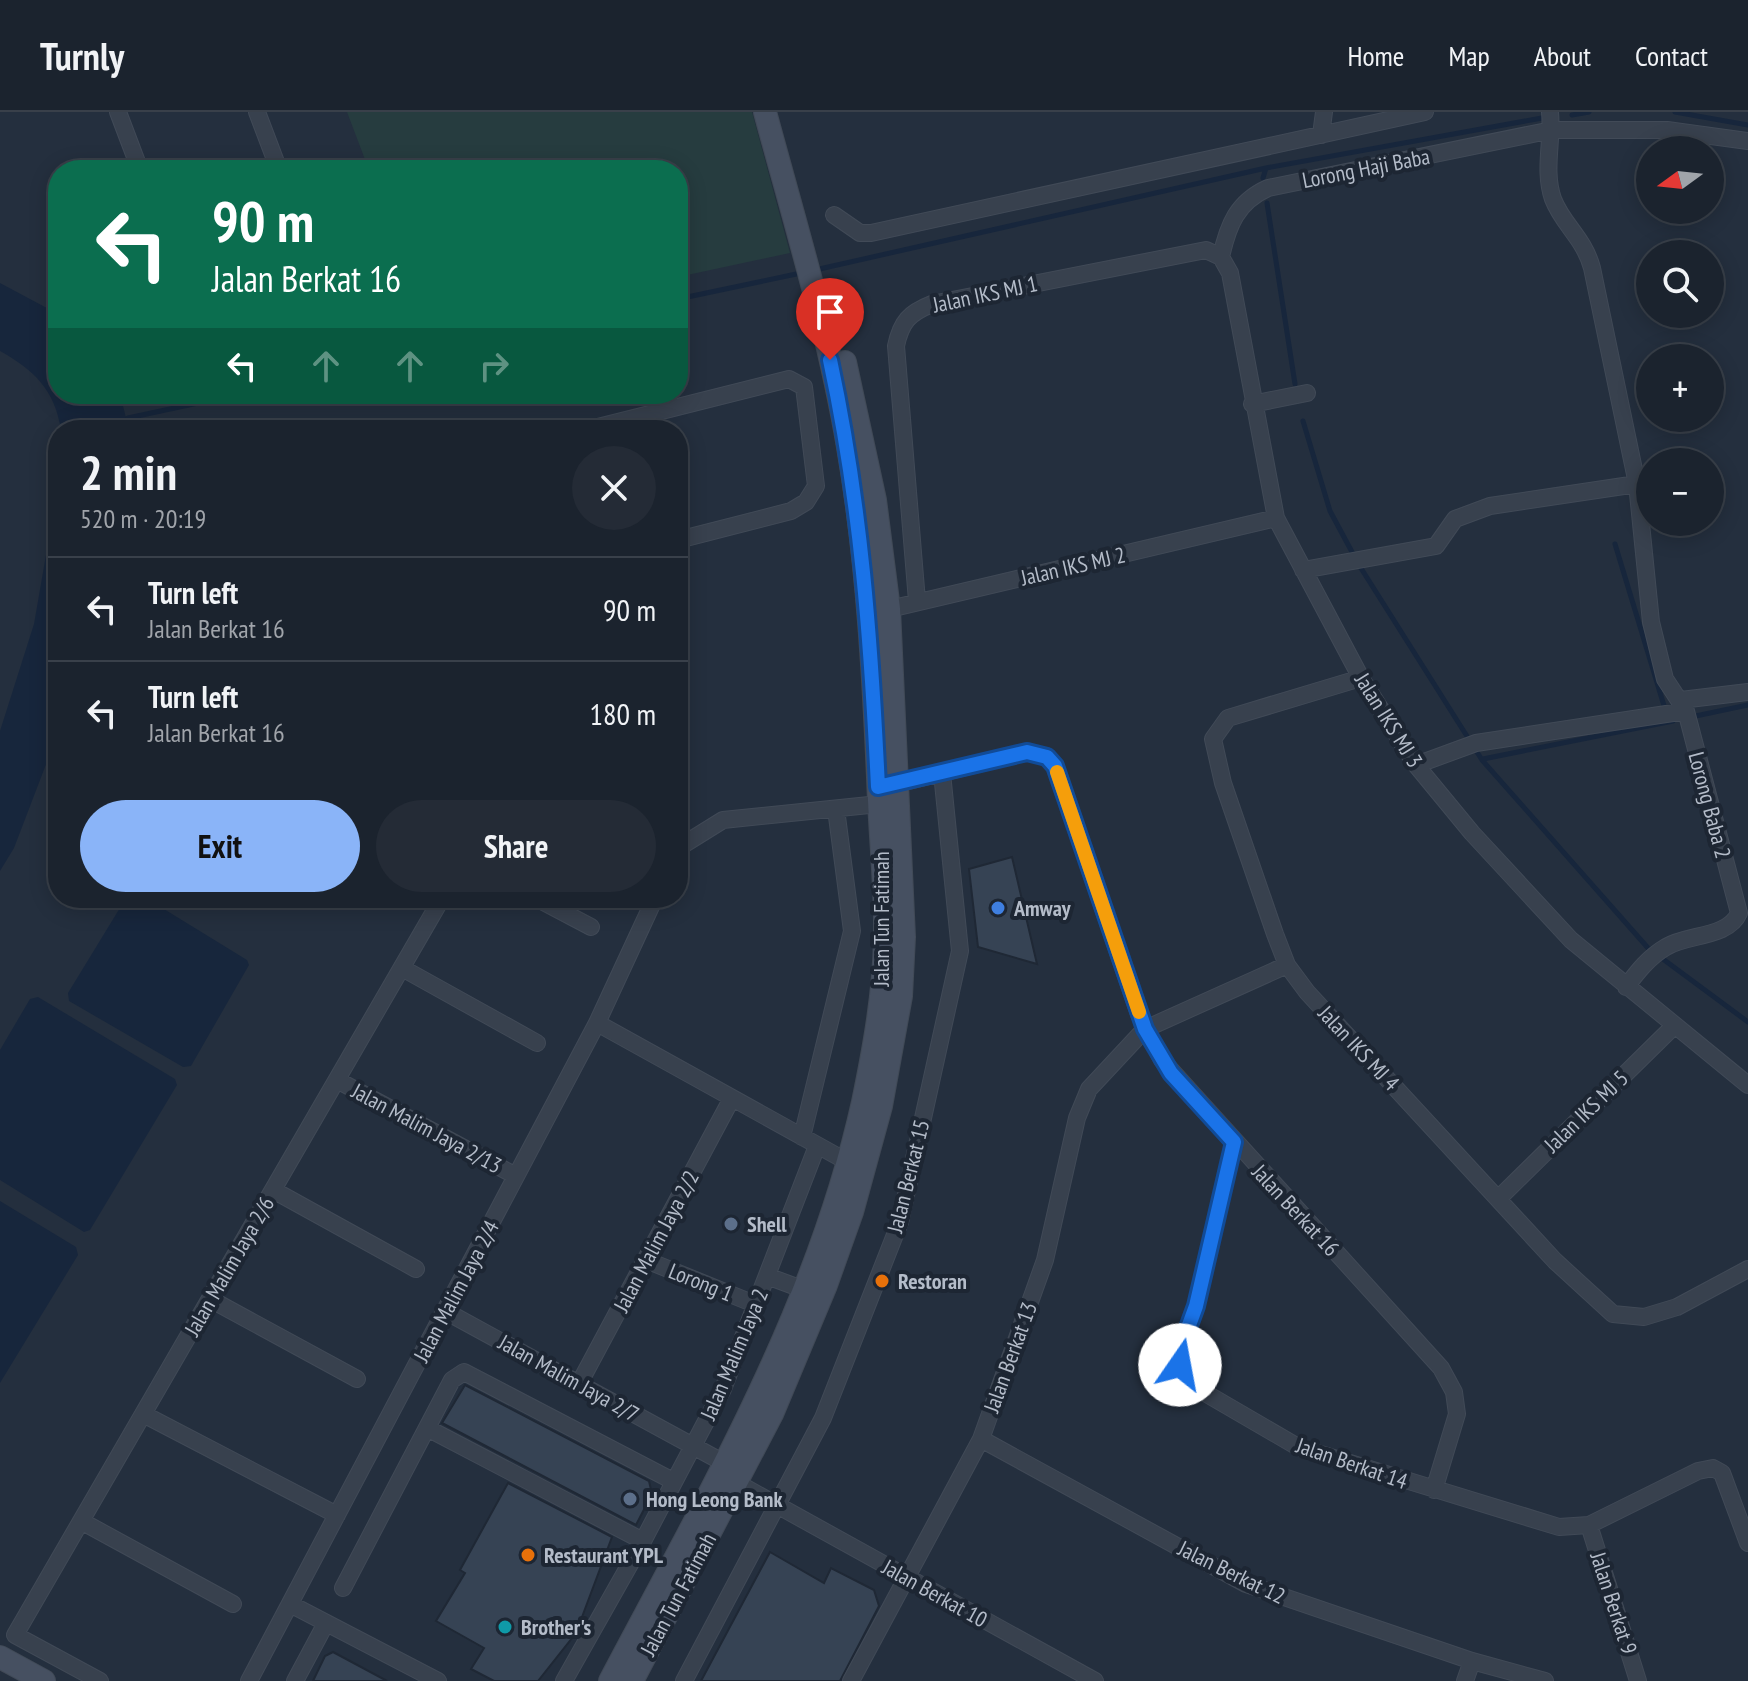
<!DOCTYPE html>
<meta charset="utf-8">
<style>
:root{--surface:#1b232e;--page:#242b36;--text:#f1f3f6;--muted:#a0a4aa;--line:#39404a;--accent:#8ab4f8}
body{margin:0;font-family:"PT Sans Narrow",sans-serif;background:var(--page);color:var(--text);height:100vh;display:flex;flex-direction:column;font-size:30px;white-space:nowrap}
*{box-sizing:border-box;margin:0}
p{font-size:26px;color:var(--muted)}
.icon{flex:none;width:44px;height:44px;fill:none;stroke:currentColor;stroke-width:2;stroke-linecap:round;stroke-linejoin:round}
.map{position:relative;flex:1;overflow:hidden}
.side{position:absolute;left:48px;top:308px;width:640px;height:488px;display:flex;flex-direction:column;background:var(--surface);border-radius:32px;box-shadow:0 4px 20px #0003,0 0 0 2px var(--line)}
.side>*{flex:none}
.hud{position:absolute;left:48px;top:48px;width:640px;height:244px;border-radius:32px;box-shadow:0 4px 20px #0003,0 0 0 2px var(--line);background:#0b6e4f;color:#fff;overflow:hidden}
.needle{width:52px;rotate:255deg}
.fabs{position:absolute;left:1636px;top:24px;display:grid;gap:16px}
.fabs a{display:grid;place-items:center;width:88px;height:88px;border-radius:50%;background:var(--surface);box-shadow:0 4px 20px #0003,0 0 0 2px var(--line);font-size:40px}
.pin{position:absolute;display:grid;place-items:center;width:68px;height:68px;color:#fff;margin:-82px -34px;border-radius:50% 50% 50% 0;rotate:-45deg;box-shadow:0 0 8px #0007}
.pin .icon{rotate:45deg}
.me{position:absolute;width:88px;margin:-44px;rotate:12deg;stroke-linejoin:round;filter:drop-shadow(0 0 6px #0008)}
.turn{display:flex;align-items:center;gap:28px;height:168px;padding:0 32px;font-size:36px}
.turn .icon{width:104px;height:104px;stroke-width:2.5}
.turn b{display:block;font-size:56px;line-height:68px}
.lanes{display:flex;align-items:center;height:76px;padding:0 32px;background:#0003;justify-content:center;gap:40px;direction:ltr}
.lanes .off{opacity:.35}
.round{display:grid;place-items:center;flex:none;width:84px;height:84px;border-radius:42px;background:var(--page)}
.headline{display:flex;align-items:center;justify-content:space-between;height:136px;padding:0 32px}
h1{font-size:48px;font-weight:800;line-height:60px}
.action{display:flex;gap:16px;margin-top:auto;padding:16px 32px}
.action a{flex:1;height:92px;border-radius:48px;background:var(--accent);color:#111;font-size:32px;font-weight:800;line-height:92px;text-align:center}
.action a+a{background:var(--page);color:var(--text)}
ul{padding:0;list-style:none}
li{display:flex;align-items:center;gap:24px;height:104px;padding:0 32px;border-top:2px solid var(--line)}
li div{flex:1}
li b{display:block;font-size:30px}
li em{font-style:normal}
header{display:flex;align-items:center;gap:48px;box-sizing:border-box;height:112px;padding:0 40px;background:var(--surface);border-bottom:2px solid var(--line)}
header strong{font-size:38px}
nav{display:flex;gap:44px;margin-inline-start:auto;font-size:28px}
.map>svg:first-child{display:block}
.green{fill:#263c3f}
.water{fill:#17263c}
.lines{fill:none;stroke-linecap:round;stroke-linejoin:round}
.stream{stroke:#17263c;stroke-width:5}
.building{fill:#364354;stroke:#1f2835;stroke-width:2}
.street-casing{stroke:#414a57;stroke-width:18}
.secondary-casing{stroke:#414a57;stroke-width:24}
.street{stroke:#38414e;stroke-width:16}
.secondary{stroke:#465061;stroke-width:22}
.route-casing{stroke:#114b97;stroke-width:20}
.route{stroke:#1a73e8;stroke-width:14}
.slow{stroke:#f59e0b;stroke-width:14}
.shop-dot{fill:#3f7fe0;stroke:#1d2633;stroke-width:3}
.service-dot{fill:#5c6f8a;stroke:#1d2633;stroke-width:3}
.food-dot{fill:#e8710a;stroke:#1d2633;stroke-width:3}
.culture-dot{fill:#0f9aa8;stroke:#1d2633;stroke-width:3}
.labels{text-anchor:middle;stroke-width:8;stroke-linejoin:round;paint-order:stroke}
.street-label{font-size:22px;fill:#b4bcc9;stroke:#1d2633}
.poi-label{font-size:22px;font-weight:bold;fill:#b4bcc9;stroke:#1d2633;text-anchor:start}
</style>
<header>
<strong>Turnly</strong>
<nav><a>Home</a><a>Map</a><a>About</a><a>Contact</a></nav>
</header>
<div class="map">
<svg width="1748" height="1569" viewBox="0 0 1748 1569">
<rect width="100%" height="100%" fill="#242f3e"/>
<!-- green -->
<path class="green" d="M347,0h405l38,141 -112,24v-107h-309z"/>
<!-- water -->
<path class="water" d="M0,171l58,31v80h62l9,36h-68c-6,-40 -27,-60 -61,-79z
M58,374v247l-44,115 -14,23v-140l34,-107z
M126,786h20l101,62 2,5 -58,101 -8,1 -114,-66 -1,-8z
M38,885l137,82 2,6 -87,145 -6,2 -84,-52v-130l30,-51z
M0,1089l76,46 2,8 -78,128z"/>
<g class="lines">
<!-- stream -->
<path class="stream" d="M1675,0l73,13
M1572,3l17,-3
M1263,66l3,-10
M1267,91l28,181
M815,158l451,-102 276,-50
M678,187l123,-26
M128,306l112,-24
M1303,309l27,90 29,54 123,195 166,188 100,74
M1615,432l50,165
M1691,605l57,-12
M1483,647l190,-38"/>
</g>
<!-- building -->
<path class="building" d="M1012,745l25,107 -59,-17 -9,-78z
M465,1273l184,96 3,13 -16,31 -194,-102z
M508,1371l104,54 -36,96 -38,48h-44l-23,-12 13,-21 -48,-27 29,-48 -5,-3z
M770,1440l54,31 7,-15 43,22 5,16 -39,75h-139z
M333,1540l54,29h-74l12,-25z"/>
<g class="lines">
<!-- street casing -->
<g class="street-casing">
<path id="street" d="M118,0l22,58
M257,0l22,58
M1550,0c3,29 -7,58 3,87 10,26 31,39 39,69l45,216 14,138 14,57 21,32 53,202c-11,25 -52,21 -73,34 -17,10 -28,24 -40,40
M1321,23l3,-23
M834,103l26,18h11l554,-121
M1221,145c7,-32 16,-55 47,-69l284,-58h115l81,11
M1252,292l55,-11
M586,318l203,-51 15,8 12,99 -10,16 -15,9 -113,29
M1303,458l133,-24 19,-27 35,-13 147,-22
M917,489l-21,-255c5,-24 13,-33 36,-42l274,-54 15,7 9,16 46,245 85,160 55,87 56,68 99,107 177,145
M881,499l395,-93
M1361,566l-133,40 -15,21 10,44 52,151 12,31 20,27 248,269 58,53 31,3 33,-10 71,-38
M1681,588l67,-8
M1416,653l60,-22 210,-32
M888,674l139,-34 20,5 8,9 84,248 23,46 279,308 13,24 3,22 -23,76
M678,736l45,-28 156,-16
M536,786l55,29
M402,856l135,75
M597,911l258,143
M337,968l179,96
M802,1025l50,-206 -16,-122
M1234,1030l-38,164 -16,44v15l8,18 110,64 261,80 30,-2 109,-54 15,-3 9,5 26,70
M273,1078l143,79
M1499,1086l176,-173
M646,1148l111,45
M767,1164l35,13
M210,1187l147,80
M445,1199l281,153
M579,1272l153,-286
M143,1302l194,101
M427,1316l216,113
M981,1327l265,145 226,77 73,20
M737,1371l358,198
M81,1409l152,83
M1589,1413l49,156
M343,1476l109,-208 12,-8 209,109
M290,1492l148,77
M100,1569l-85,-46 427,-737
M249,1569l348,-658 58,-125
M295,1569l31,-58
M564,1569l79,-140 80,-152 94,-243
M684,1569l139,-263 77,-196 60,-271 -18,-178
M851,1569l130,-242 64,-179 32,-142 12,-29 56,-60 142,-64
M1465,1569l7,-20"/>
</g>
<!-- secondary casing -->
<g class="secondary-casing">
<path id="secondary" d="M0,1545l44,24
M610,1569c98,-186 207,-371 253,-579 11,-53 21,-108 22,-163 1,-46 -4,-93 -6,-139 -5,-118 -11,-236 -31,-353 -19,-113 -53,-224 -83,-335
M632,1569l140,-267 54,-129 26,-73 29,-106 20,-110 3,-59 -15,-328 -14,-109 -30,-138"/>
</g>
<!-- street -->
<use href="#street" class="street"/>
<!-- secondary -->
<use href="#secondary" class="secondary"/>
</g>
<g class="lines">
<!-- route casing -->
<g class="route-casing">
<path id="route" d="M830,248c31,144 41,281 48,427l149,-35 20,5 8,9 90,263 26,44 63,69 -38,164 -16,44v15"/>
</g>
<!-- route -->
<use href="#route" class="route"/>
<!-- slow -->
<path class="slow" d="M1057,660l82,240"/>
</g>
<!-- markers -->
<circle class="shop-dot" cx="998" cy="796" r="8"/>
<g class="service-dot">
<circle cx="731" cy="1112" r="8"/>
<circle cx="630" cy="1387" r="8"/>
</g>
<g class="food-dot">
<circle cx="882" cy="1169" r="8"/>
<circle cx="528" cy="1443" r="8"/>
</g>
<circle class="culture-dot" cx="505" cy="1515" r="8"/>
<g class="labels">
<!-- street labels -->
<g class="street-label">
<text transform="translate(1366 56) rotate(-11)" y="8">Lorong Haji Baba</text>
<text transform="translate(985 182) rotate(-12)" y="8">Jalan IKS MJ 1</text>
<text transform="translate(1073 454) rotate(-13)" y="8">Jalan IKS MJ 2</text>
<text transform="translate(1389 608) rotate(58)" y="8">Jalan IKS MJ 3</text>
<text transform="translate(1710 693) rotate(75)" y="8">Lorong Baba 2</text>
<text transform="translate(881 807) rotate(-90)" y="8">Jalan Tun Fatimah</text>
<text transform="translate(1359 936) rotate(47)" y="8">Jalan IKS MJ 4</text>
<text transform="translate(1586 999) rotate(-44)" y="8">Jalan IKS MJ 5</text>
<text transform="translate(427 1016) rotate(28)" y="8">Jalan Malim Jaya 2/13</text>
<text transform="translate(908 1064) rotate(-76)" y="8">Jalan Berkat 15</text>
<text transform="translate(1296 1098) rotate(47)" y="8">Jalan Berkat 16</text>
<text transform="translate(656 1129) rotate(-62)" y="8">Jalan Malim Jaya 2/2</text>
<text transform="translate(229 1154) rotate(-60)" y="8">Jalan Malim Jaya 2/6</text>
<text transform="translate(701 1170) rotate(22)" y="8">Lorong 1</text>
<text transform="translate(456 1179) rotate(-62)" y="8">Jalan Malim Jaya 2/4</text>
<text transform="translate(734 1242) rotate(-67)" y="8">Jalan Malim Jaya 2</text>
<text transform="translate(1010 1245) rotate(-70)" y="8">Jalan Berkat 13</text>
<text transform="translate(569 1266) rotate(29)" y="8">Jalan Malim Jaya 2/7</text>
<text transform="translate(1352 1351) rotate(19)" y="8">Jalan Berkat 14</text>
<text transform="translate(1232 1460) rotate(26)" y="8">Jalan Berkat 12</text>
<text transform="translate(935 1481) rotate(29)" y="8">Jalan Berkat 10</text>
<text transform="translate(678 1482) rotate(-62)" y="8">Jalan Tun Fatimah</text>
<text transform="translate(1614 1491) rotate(72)" y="8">Jalan Berkat 9</text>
</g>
<!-- poi labels -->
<g class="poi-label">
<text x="1014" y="804">Amway</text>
<text x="747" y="1120">Shell</text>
<text x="898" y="1177">Restoran</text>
<text x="646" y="1395">Hong Leong Bank</text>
<text x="544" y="1451">Restaurant YPL</text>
<text x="521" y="1523">Brother's</text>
</g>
</g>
</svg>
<div class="fabs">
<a><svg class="needle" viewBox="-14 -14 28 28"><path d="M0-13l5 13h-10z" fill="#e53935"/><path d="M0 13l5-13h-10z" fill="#a0a4aa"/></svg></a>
<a><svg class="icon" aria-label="search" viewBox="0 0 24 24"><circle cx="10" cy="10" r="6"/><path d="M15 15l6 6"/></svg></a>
<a>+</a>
<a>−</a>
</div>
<div class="pin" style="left:830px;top:248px;background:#d93025"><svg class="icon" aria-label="arrive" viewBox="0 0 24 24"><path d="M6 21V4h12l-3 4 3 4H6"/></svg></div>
<svg class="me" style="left:1180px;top:1253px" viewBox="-20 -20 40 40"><circle r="19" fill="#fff"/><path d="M0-13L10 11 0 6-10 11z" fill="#1a73e8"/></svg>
<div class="hud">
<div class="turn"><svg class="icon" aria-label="left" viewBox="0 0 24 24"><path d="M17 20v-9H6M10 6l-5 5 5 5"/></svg><div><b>90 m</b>Jalan Berkat 16</div></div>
<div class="lanes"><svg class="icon" aria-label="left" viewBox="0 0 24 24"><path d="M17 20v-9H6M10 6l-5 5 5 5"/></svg><svg class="icon off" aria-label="ahead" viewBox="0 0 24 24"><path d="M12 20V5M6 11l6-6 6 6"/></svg><svg class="icon off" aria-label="ahead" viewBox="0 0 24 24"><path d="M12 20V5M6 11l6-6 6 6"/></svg><svg class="icon off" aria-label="right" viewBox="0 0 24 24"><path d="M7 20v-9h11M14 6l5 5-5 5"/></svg></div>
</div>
<section class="side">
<div class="headline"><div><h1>2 min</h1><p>520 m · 20:19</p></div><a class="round"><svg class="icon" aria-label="close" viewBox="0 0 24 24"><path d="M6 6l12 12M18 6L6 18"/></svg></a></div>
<ul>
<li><svg class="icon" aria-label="left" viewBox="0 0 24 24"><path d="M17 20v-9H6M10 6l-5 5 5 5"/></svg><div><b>Turn left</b><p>Jalan Berkat 16</p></div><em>90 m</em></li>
<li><svg class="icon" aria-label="left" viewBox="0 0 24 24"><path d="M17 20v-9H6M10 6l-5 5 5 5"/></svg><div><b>Turn left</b><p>Jalan Berkat 16</p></div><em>180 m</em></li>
</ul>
<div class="action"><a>Exit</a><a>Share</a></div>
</section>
</div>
